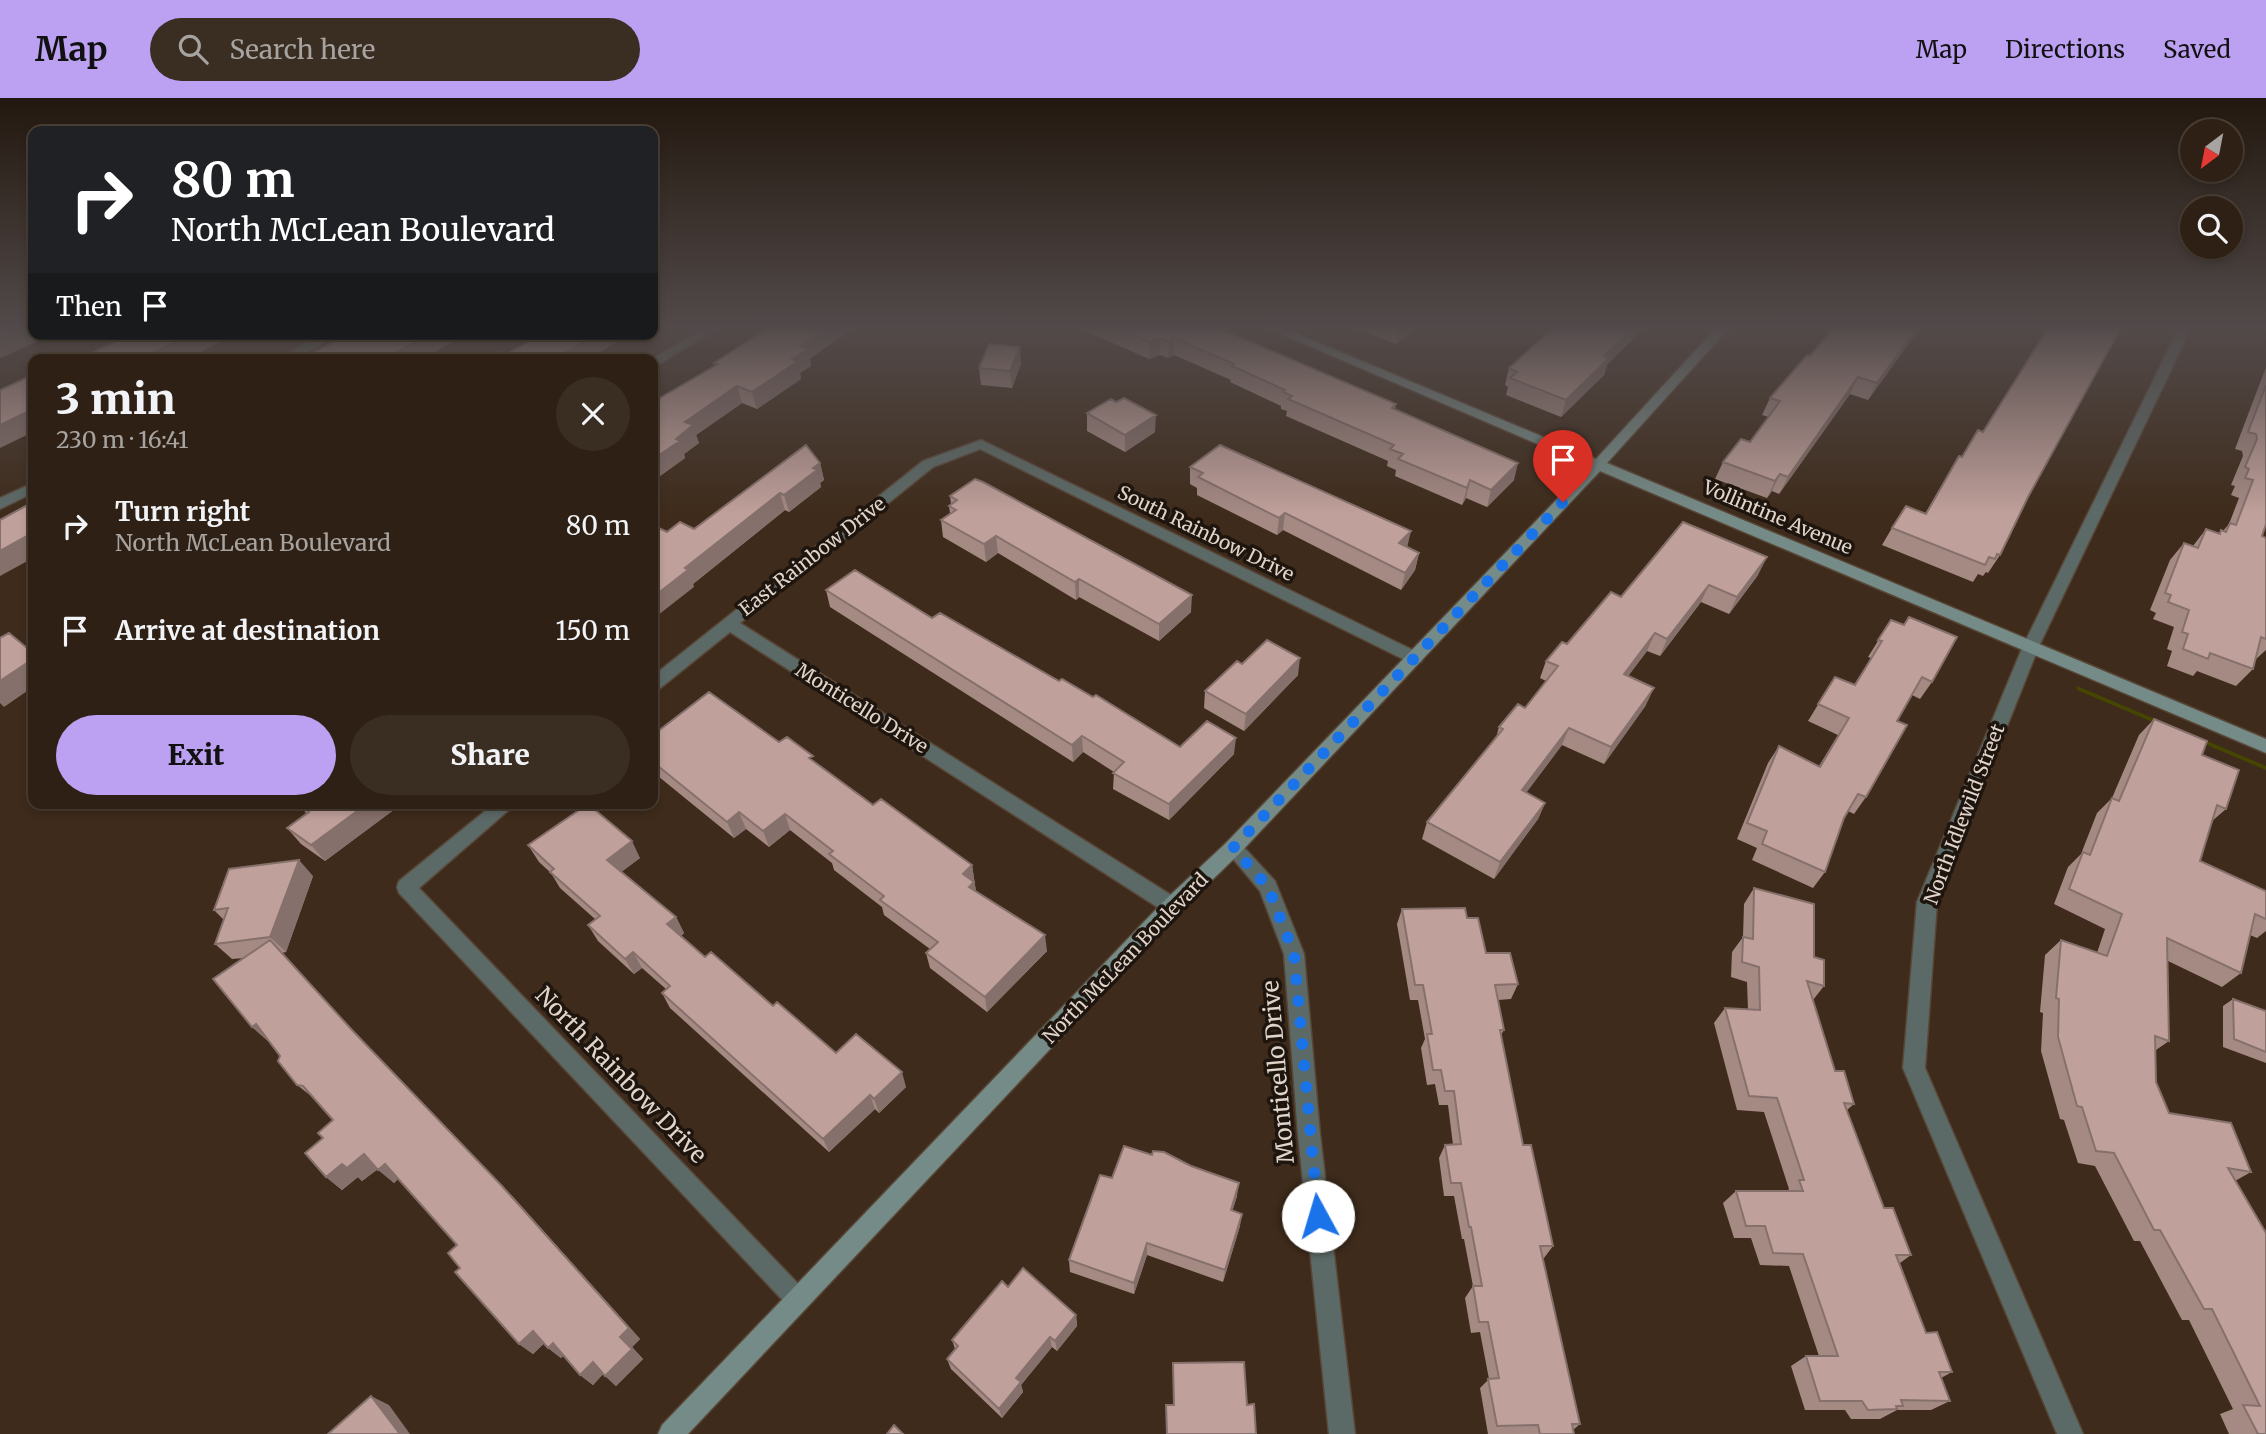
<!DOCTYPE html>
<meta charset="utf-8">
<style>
:root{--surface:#2e2014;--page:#3a2d22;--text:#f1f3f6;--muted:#a7a3a0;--line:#493e34;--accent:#bca0f2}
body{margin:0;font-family:Merriweather,serif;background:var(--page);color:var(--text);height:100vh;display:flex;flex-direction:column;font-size:26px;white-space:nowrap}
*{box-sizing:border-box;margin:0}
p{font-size:23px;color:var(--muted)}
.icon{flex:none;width:38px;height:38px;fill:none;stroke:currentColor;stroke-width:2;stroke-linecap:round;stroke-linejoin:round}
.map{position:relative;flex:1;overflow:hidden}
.drawer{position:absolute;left:28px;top:256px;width:630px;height:455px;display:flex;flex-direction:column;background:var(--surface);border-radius:14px;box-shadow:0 4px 10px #0003,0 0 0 2px var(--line)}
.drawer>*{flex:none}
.top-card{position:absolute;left:28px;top:28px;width:630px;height:214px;border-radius:14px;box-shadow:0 4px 10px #0003,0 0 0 2px var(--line);background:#202124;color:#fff;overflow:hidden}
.needle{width:46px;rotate:212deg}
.tools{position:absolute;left:2180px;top:21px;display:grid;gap:14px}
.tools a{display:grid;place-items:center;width:63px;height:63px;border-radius:50%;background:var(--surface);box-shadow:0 4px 10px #0003,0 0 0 2px var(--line);font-size:35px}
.pin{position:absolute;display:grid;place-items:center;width:60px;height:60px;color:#fff;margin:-72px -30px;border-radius:50% 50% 50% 0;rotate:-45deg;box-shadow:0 0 7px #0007}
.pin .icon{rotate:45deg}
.me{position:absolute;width:77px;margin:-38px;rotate:354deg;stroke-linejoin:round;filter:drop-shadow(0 0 5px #0008)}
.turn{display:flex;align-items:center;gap:24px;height:147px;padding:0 28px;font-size:32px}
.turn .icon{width:91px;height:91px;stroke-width:2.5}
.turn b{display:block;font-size:49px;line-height:60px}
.then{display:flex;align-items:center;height:66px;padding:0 28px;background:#0003;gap:14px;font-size:26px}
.round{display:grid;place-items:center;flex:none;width:74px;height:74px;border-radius:37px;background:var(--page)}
.head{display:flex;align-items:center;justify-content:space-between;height:119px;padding:0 28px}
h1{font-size:42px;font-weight:800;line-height:52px}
.primary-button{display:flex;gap:14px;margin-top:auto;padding:14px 28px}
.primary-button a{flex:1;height:80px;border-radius:42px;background:var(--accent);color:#111;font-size:28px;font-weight:800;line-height:80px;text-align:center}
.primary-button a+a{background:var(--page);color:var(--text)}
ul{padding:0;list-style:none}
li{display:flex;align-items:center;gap:21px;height:105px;padding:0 28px}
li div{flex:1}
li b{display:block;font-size:26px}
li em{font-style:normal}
header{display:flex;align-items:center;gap:42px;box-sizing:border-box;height:98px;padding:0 35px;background:var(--accent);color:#111}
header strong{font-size:33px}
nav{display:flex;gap:38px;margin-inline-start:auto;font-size:24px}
.search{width:490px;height:63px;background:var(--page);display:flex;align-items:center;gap:18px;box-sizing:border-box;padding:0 24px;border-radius:38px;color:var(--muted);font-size:26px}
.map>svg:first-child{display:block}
.green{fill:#464603}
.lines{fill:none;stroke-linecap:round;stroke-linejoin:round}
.street-casing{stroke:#584637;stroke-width:3}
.secondary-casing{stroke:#584637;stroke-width:3}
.street{fill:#5c6a67;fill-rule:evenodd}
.secondary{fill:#758b87;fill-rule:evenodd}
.wall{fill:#a58a84}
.shaded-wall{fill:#86706c}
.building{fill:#c0a09a;stroke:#86706c;stroke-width:2}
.route{stroke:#1a73e8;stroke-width:12;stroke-dasharray:0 21.6}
.labels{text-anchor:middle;stroke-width:7;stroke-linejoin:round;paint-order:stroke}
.street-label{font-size:19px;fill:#e1d5cb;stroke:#1e150e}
.near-street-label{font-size:23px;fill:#e1d5cb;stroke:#1e150e}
</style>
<header>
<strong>Map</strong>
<div class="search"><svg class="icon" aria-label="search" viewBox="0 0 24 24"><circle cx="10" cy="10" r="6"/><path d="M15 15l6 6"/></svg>Search here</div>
<nav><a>Map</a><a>Directions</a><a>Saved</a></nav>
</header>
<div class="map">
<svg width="2266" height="1336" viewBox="0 0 2266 1336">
<rect width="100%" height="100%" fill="#3e2b1b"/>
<!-- green -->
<path class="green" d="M2077,588l189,80v4l-189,-80z"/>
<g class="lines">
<!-- street casing -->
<g class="street-casing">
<path id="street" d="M703,230h14l-64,40v-9z
M2179,230h12l-152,318 -102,256 -12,166 158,366h-26l-154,-366 14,-166 106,-256z
M323,236h16l-44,25h-16z
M981,342l440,214 2,4 -2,4h-12l-429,-213 -47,18 -193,156 439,277 3,6 -3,6 -7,2 -7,-2 -435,-280 -71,57 -6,2v-15l270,-215z
M33,385v10l-33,16v-11z
M495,705h22l-98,85 387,404 4,8 -4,8 -8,4 -8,-4 -391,-415 -2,-6 2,-6z
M1233,743l7,2 35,38 29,73 16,180 35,300h-26l-31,-300 -14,-180 -24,-63 -36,-43 2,-5z"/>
</g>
<!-- secondary casing -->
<g class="secondary-casing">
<path id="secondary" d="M1267,230h16l313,131 120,-131h13l-122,135 659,276v14l-666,-282 -360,382 -61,59 -491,522h-30l4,-9 503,-525 61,-57 363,-377z"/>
</g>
<!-- street -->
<use href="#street" class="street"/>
<!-- secondary -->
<use href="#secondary" class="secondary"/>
</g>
<!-- wall -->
<path class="wall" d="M1079,230h139l178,76 -1,5 119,71 -27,27 -21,-9 -4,7 -67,-29 1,-6 -9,-4 1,-5 -102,-45 1,-5 -6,-2v-3l-51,-24 1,-2 -57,-25 -6,3 -8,-3 -11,4z
M1354,230h62l-20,16z
M1828,230h92l-52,72 -18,-6 -71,100 -7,-3 -5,7 -52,-19 8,-17 27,-20 19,-25 -7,-2 8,-17 40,-42 20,-25 -3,-2z
M810,261l1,7 -11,7 1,6 -44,30 -15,-6 -46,32 3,8 -15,11 1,4 -32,23v-79l62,-36 -1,-3z
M1021,266l-9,24 -31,-3 -2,-17z
M1607,267l-3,10 -43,42 -55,-22 2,-8 -3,-2 4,-17z
M2266,269v157l-4,12 4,2v112l-10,9 -3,10 -17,17 -39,-15 -4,5 -26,-10 5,-15 -5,-2 7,-22 -21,-8 3,-6 -6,-3 20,-50 14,-17 9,3 13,-17 12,5 3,-4 2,1 6,-7 10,-26 -8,-3 4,-9 -4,-1 12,-29 -1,-5 -7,-2z
M1087,315l68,19 -30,20 -38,-21z
M1959,358l69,41 -28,58 -12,18 -2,-1 -3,4 -5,-2 -5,8 -91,-37 10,-17 33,-14z
M820,365l4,17 -4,3 1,4 -32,25 -4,-2 -92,74 1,3 -27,-55 27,-3z
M1190,369l218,80 11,6 -4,17 -14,20 -118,-60 -6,5 -80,-40v-7l-7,-4z
M950,398l241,116 -32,29 -80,-44 -3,3 -78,-47 -12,9 -43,-25 -2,-17 9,-7 -1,-7 2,-2z
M1758,477l-29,39 -28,-12 -41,54 -13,-5 -19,25 18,29 -42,59 -42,-19 -36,48 19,10 -7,16 -44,60 -72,-40 5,-17 69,-84 3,-11 26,-19 21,-27 -6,-3 6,-17 21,-17 54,-47z
M826,492l106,28 127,63 121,66 54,7 -65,66 -56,-31 1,-17 -31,-20 -10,10 -243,-155z
M1891,522l41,62 -12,17 -8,-4 -15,26 -31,76 -12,17 -6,-3 -4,7 -19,54 -12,16 -61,-28 5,-12 -20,-9 31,-76 11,-17 40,20 19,-31 -30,-14 27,-44 19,8 17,-27 -3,-1z
M1242,566l56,11 -54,56 -40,-23 1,-17z
M2154,621l48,36 24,54 -15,13 -11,39 66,58v12l-9,7 -7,-3 -9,38 -19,14 -54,-26 1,80 -13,9v32l13,31 82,59 -16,9 31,253h-37l-9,-20 13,-5 -44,-89h-7l-42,-79h-6l-39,-75 -17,-3 -14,-43 -4,-1 -19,-68 2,-38 -3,-1 5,-57 16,-15 36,13 8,-24 -51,-25 14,-37 13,-13 16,-41 15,-15 27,-63z
M653,637l126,7 36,20 58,43 99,60 4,27 71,59 -60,61 -57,-44 -4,-15 4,-4 -46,-34 -2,-8 -48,-37 -2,-7 -42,-33 -21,17 -23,-18 -12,9 -81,-66z
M403,705l-78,58 -24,-17 -14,-16 19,-15 -6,-7z
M528,747l112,13 -19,14 55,45 8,16 -3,3 24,21 131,96 70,34 -27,26 -4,-4 -46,43 -159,-144 -8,-15 4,-4 -24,-21 -8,6 -36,-33 -10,-16 7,-6 -35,-31 -9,-15 -12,-11z
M313,778l-27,76 -4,1 84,92 148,153 126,141 -8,8 11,12 -27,27 -13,-12 -10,11 -13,-10 -16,-20 -3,3 -13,-10 -4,-5 -11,11 -14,-10 -59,-76 -3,-23 -59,-66 -4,4 -16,-14 -16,12 -4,-4 -16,13 -16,-13 -3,-39 10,-18 -18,-21 -18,-14 -17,-29 -11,-14 -17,-15 -8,-69 -12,1 -17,-15 9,-24 -10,-10z
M1754,790l60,69 10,29 -11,14 22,71 19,33 -7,6 37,98 27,47 -11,8 26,70 26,39 -11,6 9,23 -19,9h-34l-17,9h-29l-6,-9h-40l-14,-44 15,-10h13l-30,-90 -29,-1 -9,-27h-17l-11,-35 13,-12h51l2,-2 -25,-77 -27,-2 -23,-87 11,-15 23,2 -1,-28 -16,-5 1,-25 11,-15 1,-33z
M1402,811l65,9 19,35 32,31 -7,15 -13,1 6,30 -3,5 22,110 30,101 -9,12h-1l37,166 -7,6 1,4h-86l-8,-46 9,-9 -9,-47 -9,1 -6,-35 8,-12 -9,-47h-2l-8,-43h-10l-5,-38 6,-13h8l-5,-40h-9l-4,-21 -8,1 -6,-37 4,-9 -7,-39h-8l-13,-76z
M2233,901l33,12v52l-43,-16v-41z
M1112,1080l125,18 -5,15 8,15 -17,56 -76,-27 -13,39 -64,-22 -1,-12z
M1008,1189l68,28 1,11 -20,25 -5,-4 -31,38 2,7 -21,26 -51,-49 -4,-10 8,-10 -3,-9z
M1173,1265l74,42 9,29h-90v-29h7z"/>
<!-- shaded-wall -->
<path class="shaded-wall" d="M18,230h8l10,14 -35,16 -1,-1v-21z
M826,230h27l-43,31 1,7 -11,7 1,6 -44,30 -5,-17 48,-46z
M1399,230h17l-20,16z
M1633,230h11l-37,37 -3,10 -43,42 5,-17 38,-44z
M1917,230h3l-52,72 9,-17z
M192,236h44l-49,25h-47z
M429,236h38l-44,25h-39z
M596,236h34l-41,25h-34z
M1160,240v17l-11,4v-17z
M1174,240v17l-6,3 1,-16z
M1020,249l1,17 -9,24 -2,-17z
M1858,279l-8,17 -71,100 9,-17z
M737,288l5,17 -46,32 3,8 -15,11 1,4 -32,23v-22l23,-20 9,-17z
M33,311v23l-33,16v-23z
M1156,317l-1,17 -30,20v-17z
M820,365l4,17 -4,3 1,4 -32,25 -5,-17z
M1518,365l-4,17 -27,27 4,-17z
M1780,376l-8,17 -5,7 8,-17z
M1470,382l-4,18 -4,7 5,-17z
M780,395l5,17 -92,74 1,3 -41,32v-22l32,-29z
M1285,415l-2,17 -6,5 2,-17z
M1411,433l-4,17 -8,-5z
M27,438l6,7v15l-33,18v-25z
M996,438l2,17 -12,9 -2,-18z
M1419,455l-4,17 -14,20 4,-17z
M1767,459l-9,18 -29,39 8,-17z
M1079,481v18l-3,3 -1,-18z
M1709,487l-8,17 -41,54 7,-17z
M1192,497l-1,17 -32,29v-17z
M1655,535l-8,18 -30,40 7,-17z
M1300,560l-2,17 -54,56 2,-17z
M33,561v28l-29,20 -4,-4v-22z
M1654,590l-8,17 -42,59 7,-17z
M1569,630l-7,17 -47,62 7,-17z
M1082,638l1,16 -10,10 -1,-17z
M1236,640l-2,16 -65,66v-16z
M368,705h35l-78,58 -14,-16z
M1545,705l-7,16 -44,60 6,-17z
M739,714l7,17 -12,9 -7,-16z
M785,716l5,16 -21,17 -6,-16z
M632,743l8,17 -24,18 -9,-16z
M299,762l14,16 -27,76 -16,-15z
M972,767l5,33 -6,5 -8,-29z
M676,819l8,16 -9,7 -8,-16z
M1045,837l2,16 -60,61 -2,-15z
M270,842l96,105 148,153 126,141 -8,8 11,12 -27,27 -11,-10 -253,-346z
M633,854l9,16 -8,6 -9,-15z
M256,926l13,18 -17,-15z
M902,974l4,15 -27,26 -5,-14z
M870,997l5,14 -46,43 -6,-13z
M364,1056l16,13 -18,14 -4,-4 -16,13 -16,-13 16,-13z
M385,1066l15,13 -6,6 -16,-13z
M1239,1085l-2,13 -8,26 2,-12z
M1242,1116l-2,12 -17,56 2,-12z
M1147,1145v12l-13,39v-11z
M1076,1217l1,11 -20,25 -2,-10z
M533,1233l14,10 -14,13 -14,-10z
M1050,1239l2,10 -31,38 2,7 -21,26 -3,-9 17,-31z
M553,1245l13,10 -5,5 -13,-10z
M593,1264l12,10 -12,13 -13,-10z
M371,1298l18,9 21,29h-10z"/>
<!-- building -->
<path class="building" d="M0,230h18l-18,8z
M768,230h58l-26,18 8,3 -16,10 5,3 -45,30 -15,-6 -52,36 8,3 -17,14 4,2 -27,18v-57l65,-38 -4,-1z
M1116,230h102l178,76 -4,4 126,55 -27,27 -21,-10 -3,8 -69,-29 5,-5 -13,-5 4,-4 -106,-46 4,-3 -9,-4 2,-2 -53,-24 2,-2 -60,-26 -5,4 -9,-4 -11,4z
M1553,230h80l-29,28 5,2 -43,42 -56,-22 7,-6 -8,-4z
M1833,230h84l-40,55 -19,-6 -70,100 -8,-3 -5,7 -52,-19 18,-23 9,3 30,-41 -10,-3 37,-43 3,1z
M2048,230h73l-93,169 -28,58 -3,-1 -2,5 -6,-2 -4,8 -93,-37 14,-22 20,8 33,-58 3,1 16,-27 5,2z
M132,236h60l-52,25h-61z
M349,236h80l-45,25h-83z
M541,236h55l-41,25h-67l13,-7 5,2 12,-6z
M989,246l31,3 -10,24 -31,-3z
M26,280l5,3 2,-1v29l-33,16v-35z
M2266,287v139l-4,12 4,2v101l-5,-2 -8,32 -43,-16 -2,6 -25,-10 5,-15 -6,-2 7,-22 -21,-8 3,-7 -6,-2 19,-50 14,5 8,-19 14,5 1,-4 5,2 4,-9 6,2 17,-45 -8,-2 4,-9 -4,-2 12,-28 -1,-5 -8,-2z
M1124,300l32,17 -31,20 -38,-22 24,-14 5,3z
M806,347l14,18 -7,5 4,2 -33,25 -4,-2 -95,75 3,2 -35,27v-72l14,7 13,-10 14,7z
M1220,347l191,86 -12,12 20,10 -14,20 -120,-60 -6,5 -81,-41 5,-4 -13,-6z
M975,381l8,3 209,113 -33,29 -80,-45 -4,3 -79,-46 -12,8 -43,-24 15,-10 -7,-4 8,-6 -7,-4z
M33,404v37l-6,-3 -27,15v-31z
M1683,424l84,35 -30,40 -28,-12 -42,54 -12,-6 -31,41 30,14 -43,59 -42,-19 -47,62 23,13 -45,59 -73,-40 76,-93 -4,-2 19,-23 7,4 33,-42 -12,-5 16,-19 5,2 44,-52 10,5z
M855,472l77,48 8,-5 119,68 3,-2 31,18 3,-2 84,52 27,-26 29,17 -67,66 -56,-31 11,-11 -42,-26 -10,9 -246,-155z
M1909,519l48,20 -25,45 -10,-5 -25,44 10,4 -41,72 -8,-3 -14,24 -19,54 -63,-28 5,-13 -20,-8 32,-77 41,21 29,-49 -31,-14 17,-27 20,8 27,-44 -4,-1 13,-20 13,5z
M9,535l24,20v6l-33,22v-43z
M1267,542l33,18 -54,56 -41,-23 32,-30 5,3z
M709,594l70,50 8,-5 26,19 -4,2 64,47 8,-6 44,32 47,34 -9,9 11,8 -5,5 76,48 -60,62 -59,-44 12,-11 -58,-42 4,-4 -55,-42 4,-3 -48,-37 -22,17 -24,-19 -12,10 -74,-60v-27z
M2154,621l53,22 -5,14 37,15 -13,39 -9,-4 -17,56 66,30v28l-11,-5 -14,59 -74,-35 2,103 -14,-5 1,46 13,31 62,10 20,49 -23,-4 38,65v201h-8l-15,-29 17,1 -48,-97h-8l-44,-79h-6l-40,-77 -18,-2 -14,-44 -5,-1 -19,-69 1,-38 -3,-1 5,-58 46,16 15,-42 -53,-25 14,-37 7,3 22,-57 7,3z
M304,705h64l-57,42 -24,-17 22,-16 -9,-6z
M588,706l44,37 -25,19 69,57 -9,7 38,33 6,-5 62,54 4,-4 59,51 20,-19 46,38 -28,27 -4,-4 -47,44 -161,-146 8,-7 -37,-34 -8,7 -37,-34 12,-9 -50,-44 4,-3 -26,-24z
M299,762l-29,77 -55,7 13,-36 -14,2 15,-41z
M1754,790l60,16v53l10,3v26l-17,-5 28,90h9l10,33 -10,-1 40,105h9l18,47h-15l30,78 11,-1 15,40h-13l11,29 -49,-1 2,6h-7l1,3 -29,1 -6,-9h-42l-14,-45h32l-35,-102 -30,-1 -8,-27h-19l-10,-35h67l-4,-11h5l-27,-82 -28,-2 -24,-88 35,2 -1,-43 -17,-5 1,-25 10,2z
M1465,810l2,10h11l8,35h24l8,31 -23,1 9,45h-4l23,115h8l22,101h-13l40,178h-8l2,10h-34l-2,-9 -41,1 -9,-47 11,-1 -11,-56h-9l-6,-36h9l-11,-59h-2l-8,-44h-10l-6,-38 16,-1 -7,-53h-9l-4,-21h-8l-6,-36h5l-9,-49h-8l-13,-76z
M270,842l82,90 149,155 128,143 -9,9 12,12 -27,27 -12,-14 -13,13 -27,-32 -5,5 -15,-17 -14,13 -64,-72 5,-4 -12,-15 9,-8 -72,-81 -7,6 -14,-16 -17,14 -5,-4 -16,13 -21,-24 18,-15 -5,-5 15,-13 -30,-34 -6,-1 -19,-24 2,-5 -24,-32 -4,3 -39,-48z
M2233,901l33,12v41l-32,-13z
M1124,1048l28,9 1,-4 11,1 27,14 48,17 -8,27 11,4 -17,56 -78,-27 -13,40 -65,-23 31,-85 12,3z
M1023,1170l53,47 -21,26 -5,-4 -34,41 5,4 -22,27 -52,-50 11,-13 -6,-6 50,-59 6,6z
M1244,1264l3,43 7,-1 2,30h-89l-1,-29h8l-1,-42z
M371,1298l29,38h-72z
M894,1327l9,9h-16z"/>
<!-- sky -->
<linearGradient id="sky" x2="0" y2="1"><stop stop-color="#22180f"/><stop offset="0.55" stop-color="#524a4a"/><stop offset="1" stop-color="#524a4a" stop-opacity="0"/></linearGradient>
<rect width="2266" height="417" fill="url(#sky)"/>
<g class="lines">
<!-- route -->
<path class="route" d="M1318,1118l-24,-262 -26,-67 -35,-39 330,-346"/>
</g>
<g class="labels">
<!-- street labels -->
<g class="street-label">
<text transform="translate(1778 419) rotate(23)" y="7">Vollintine Avenue</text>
<text transform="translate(1206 435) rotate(26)" y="7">South Rainbow Drive</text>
<text transform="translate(812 458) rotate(-38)" y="7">East Rainbow Drive</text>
<text transform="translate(862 610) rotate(32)" y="7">Monticello Drive</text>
<text transform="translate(1964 716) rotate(-69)" y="7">North Idlewild Street</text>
<text transform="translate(1125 860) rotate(-46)" y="7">North McLean Boulevard</text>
</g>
<!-- near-street labels -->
<g class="near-street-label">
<text transform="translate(1278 974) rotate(-95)" y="8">Monticello Drive</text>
<text transform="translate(621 977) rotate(46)" y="8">North Rainbow Drive</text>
</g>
</g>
</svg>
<div class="tools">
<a><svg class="needle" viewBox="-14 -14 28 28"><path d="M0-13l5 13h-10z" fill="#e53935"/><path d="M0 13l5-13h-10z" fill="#a7a3a0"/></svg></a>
<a><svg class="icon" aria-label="search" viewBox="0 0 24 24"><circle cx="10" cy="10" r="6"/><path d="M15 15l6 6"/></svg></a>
</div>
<div class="pin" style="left:1563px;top:404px;background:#d93025"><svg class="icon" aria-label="arrive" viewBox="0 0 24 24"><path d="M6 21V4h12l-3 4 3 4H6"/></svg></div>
<svg class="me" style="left:1318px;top:1118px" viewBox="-20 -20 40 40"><circle r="19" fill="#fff"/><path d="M0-13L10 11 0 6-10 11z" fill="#1a73e8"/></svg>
<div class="top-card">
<div class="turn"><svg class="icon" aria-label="right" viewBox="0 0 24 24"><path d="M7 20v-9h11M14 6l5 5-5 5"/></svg><div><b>80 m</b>North McLean Boulevard</div></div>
<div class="then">Then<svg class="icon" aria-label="arrive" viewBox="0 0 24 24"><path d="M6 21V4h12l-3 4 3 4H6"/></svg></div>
</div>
<section class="drawer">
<div class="head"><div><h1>3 min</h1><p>230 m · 16:41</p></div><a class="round"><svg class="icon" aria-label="close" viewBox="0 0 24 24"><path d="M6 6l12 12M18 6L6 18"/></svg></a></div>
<ul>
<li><svg class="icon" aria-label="right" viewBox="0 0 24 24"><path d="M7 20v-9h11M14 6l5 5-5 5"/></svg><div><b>Turn right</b><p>North McLean Boulevard</p></div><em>80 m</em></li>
<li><svg class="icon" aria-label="arrive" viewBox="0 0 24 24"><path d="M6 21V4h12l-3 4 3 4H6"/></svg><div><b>Arrive at destination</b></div><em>150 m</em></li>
</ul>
<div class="primary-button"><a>Exit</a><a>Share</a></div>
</section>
</div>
